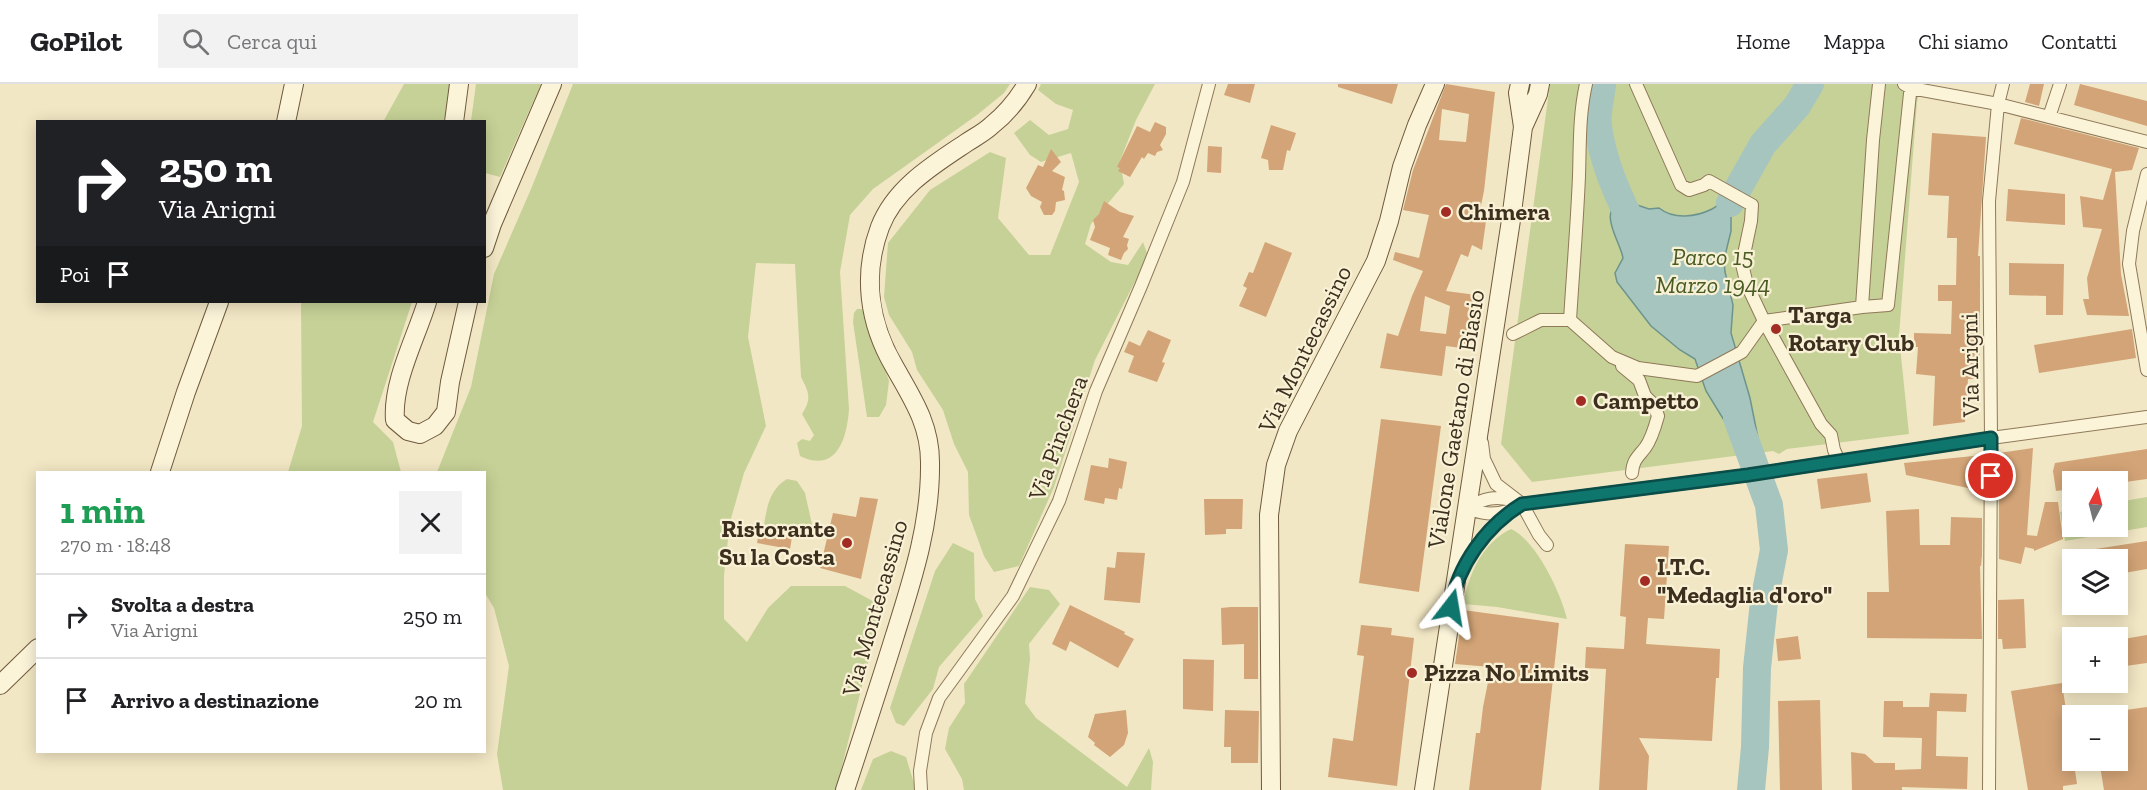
<!DOCTYPE html>
<html lang="it">
<meta charset="utf-8">
<style>
:root{--surface:#fff;--page:#f2f2f2;--text:#202124;--muted:#757577;--line:#e0e0e0}
body{margin:0;font-family:"Zilla Slab",serif;background:var(--page);color:var(--text);height:100vh;display:flex;flex-direction:column;font-size:22px;white-space:nowrap}
*{box-sizing:border-box;margin:0}
p{font-size:20px;color:var(--muted)}
.icon{flex:none;width:33px;height:33px;fill:none;stroke:currentColor;stroke-width:2;stroke-linecap:round;stroke-linejoin:round}
.map{position:relative;flex:1;overflow:hidden}
.side{position:absolute;left:36px;top:387px;width:450px;height:282px;display:flex;flex-direction:column;background:var(--surface);border-radius:0px;box-shadow:0 3px 15px #0003}
.side>*{flex:none}
.top-card{position:absolute;left:36px;top:36px;width:450px;height:183px;border-radius:0px;box-shadow:0 3px 15px #0003;background:#202124;color:#fff;overflow:hidden}
.needle{width:39px;rotate:7deg}
.controls{position:absolute;left:2062px;top:387px;display:grid;gap:12px}
.controls a{display:grid;place-items:center;width:66px;height:66px;border-radius:0px;background:var(--surface);box-shadow:0 3px 15px #0003;font-size:30px}
.pin{position:absolute;display:grid;place-items:center;width:51px;height:51px;color:#fff;margin:-26px;border:3px solid #fff;border-radius:50%;box-shadow:0 2px 6px #0007}
.me{position:absolute;width:66px;margin:-33px;rotate:14deg;stroke-linejoin:round;filter:drop-shadow(0 0 4px #0008)}
.turn{display:flex;align-items:center;gap:21px;height:126px;padding:0 24px;font-size:27px}
.turn .icon{width:78px;height:78px;stroke-width:2.5}
.turn b{display:block;font-size:42px;line-height:51px}
.then{display:flex;align-items:center;height:57px;padding:0 24px;background:#0003;gap:12px;font-size:22px}
.round{display:grid;place-items:center;flex:none;width:63px;height:63px;border-radius:0px;background:var(--page)}
.headline{display:flex;align-items:center;justify-content:space-between;height:102px;padding:0 24px}
h1{font-size:36px;font-weight:800;line-height:45px;color:#1e9e55}
ul{padding:0;list-style:none}
li{display:flex;align-items:center;gap:18px;height:84px;padding:0 24px;border-top:2px solid var(--line)}
li div{flex:1}
li b{display:block;font-size:22px}
li em{font-style:normal}
header{display:flex;align-items:center;gap:36px;box-sizing:border-box;height:84px;padding:0 30px;background:var(--surface);border-bottom:2px solid var(--line)}
header strong{font-size:28px}
nav{display:flex;gap:33px;margin-inline-start:auto;font-size:21px}
.search{width:420px;height:54px;background:var(--page);display:flex;align-items:center;gap:15px;box-sizing:border-box;padding:0 21px;border-radius:0px;color:var(--muted);font-size:22px}
.map>svg:first-child{display:block}
.green{fill:#c6d197}
.water{fill:#a6c5be;stroke:#6c948d;stroke-width:1.5}
.lines{fill:none;stroke-linecap:round;stroke-linejoin:round}
.river{stroke:#a6c5be;stroke-width:28}
.building{fill:#d3a477;fill-rule:evenodd}
.street-casing{stroke:#8e7959;stroke-width:14}
.secondary-casing{stroke:#705a3c;stroke-width:20}
.street{stroke:#fbf4d9;stroke-width:12}
.secondary{stroke:#fbf4d9;stroke-width:18}
.route-casing{stroke:#0a4d48;stroke-width:15}
.route{stroke:#0f766e;stroke-width:10}
.poi-dot{fill:#a22c23;stroke:#f8f1d5;stroke-width:2}
.labels{text-anchor:middle;stroke-width:4.5;stroke-linejoin:round;paint-order:stroke}
.poi-label{font-size:24px;font-weight:bold;fill:#3d2f1e;stroke:#f8f1d5;text-anchor:start}
.park-label{font-size:24px;font-style:italic;fill:#495b23;stroke:#f8f1d5}
.street-label{font-size:24px;fill:#3d2f1e;stroke:#f8f1d5}
</style>
<header>
<strong>GoPilot</strong>
<div class="search"><svg class="icon" aria-label="search" viewBox="0 0 24 24"><circle cx="10" cy="10" r="6"/><path d="M15 15l6 6"/></svg>Cerca qui</div>
<nav><a>Home</a><a>Mappa</a><a>Chi siamo</a><a>Contatti</a></nav>
</header>
<div class="map">
<svg width="2147" height="706" viewBox="0 0 2147 706">
<rect width="100%" height="100%" fill="#f2e7c4"/>
<!-- green -->
<path class="green" d="M404,0h45l1,5 -6,32 -61,1z
M476,0h65l-41,93 -15,-4 -1,-51 -13,-1z
M573,0h437l-6,9 -27,22 -104,74 -23,26 -10,57 9,137c-2,29 -12,65 -49,47l-3,-13 5,-4 8,2 4,-6 -12,-21c10,-16 7,-21 -1,-37l-6,-113 -39,-1 -8,74 18,89 -22,47 -14,49 -6,53v44l23,23 21,-34 23,-22h54l37,20 -46,184h-333l-6,-36 12,-88 -15,-58 -9,-15 -1,-121h-47l34,-85 23,-113 37,-85z
M1041,0h114l-19,36 -16,41 4,23 -33,40 -6,20 26,18 17,3 15,-23 5,14 -53,104 -41,127 -35,79 -25,6 -10,-16 -15,-41 -1,-43 -14,-28 -11,-34 -26,-40 -5,-18 -23,-37 -5,-18 4,-54 42,-53 60,-38 16,6 -8,60 31,37h21l29,-73 -8,-29 -30,9 -11,-7 -16,-22 16,-13 19,15 19,-6 5,-19 -17,-6 -18,-14z
M1550,0h371l-4,18 -18,234 10,98 -122,15 -8,5 -6,-3 -241,31 -31,-38z
M301,218h111l-39,120 20,20 8,30h-113l14,-46z
M857,225h4l4,3 24,69 -3,24 -7,12h-12l-14,-95 1,-9z
M787,395l10,2 8,12 8,36 -18,3 -31,-7c3,-19 6,-36 23,-46z
M2147,413v30l-82,14 -5,-29 13,-3v17h45v-24z
M1511,445c25,11 50,64 56,90l-70,-12 -34,-3c6,-30 19,-61 48,-75z
M953,459l21,10 1,46 8,17 -44,51 -6,22 -29,37 -8,-3 -6,-15 45,-137z
M1030,503l19,3 11,14 -31,40 1,15 -5,44 11,15 91,69 22,-39 4,14 -2,28h-187l-2,-11 -17,-30 4,-21 16,-25 -1,-19z
M891,667l15,6 10,33h-55l12,-31z"/>
<!-- water -->
<path class="water" d="M1628,118l21,7 10,-1c15,12 37,9 53,1 5,-3 8,-6 14,-7l4,1 1,8v20l-7,29 1,12 8,33 -2,28 19,65 9,45 -2,7 -6,4 -6,1 -8,-9 -2,-8 -29,-47 -11,-32 -15,-9 -29,-24 -34,-44 -2,-9 8,-15c-3,-18 -30,-52 5,-56z"/>
<g class="lines">
<!-- river -->
<path class="river" d="M1602,0c-1,13 -6,29 -4,42 5,39 22,76 41,110
M1730,119l33,-59 34,-38 13,-22
M1737,334l32,87 5,45 -10,52 -7,66 -2,79 -4,43"/>
</g>
<!-- building -->
<path class="building" d="M1228,0h27l-5,19 -26,-8z
M1338,0h60l-6,20 -54,-17z
M1446,0l49,8 -11,99 -6,29 8,1 -4,29 -10,-5 -4,12 -7,-3 -15,37 30,4 -7,54 -23,-3 -4,30 -62,-8 7,-35 11,3 14,-40 11,-25 -30,-11 2,-8 24,6 10,-43 -26,-5 10,-40zM1442,25l27,5 -3,28 -27,-2zM1425,212l25,10 -4,28 -26,-3z
M2030,0h14l-5,22 -14,-4z
M2080,0l67,17v25l-73,-21z
M2021,34l118,30 -7,22 -17,2 6,102 8,42 -42,-1 -4,-16h6l-2,-21 15,-49 -19,-2 -3,-31 23,4 9,-31 -98,-25z
M1155,38l11,5v7l-6,11 3,5 -6,2 -2,4 -7,-3 -4,6 -2,-2 -12,20 -12,-6 2,-3 -3,-1 20,-41 13,6z
M1271,41l25,8 -6,18 -3,-1 -4,20h-14l-1,-10 -7,-2z
M1932,49l54,4 -8,119h2v101l-2,22h-10l-3,43 -32,4 2,-50 -19,-2 2,-27h-4v-14l37,1 1,-33h-14v-16h18l1,-47h-10l2,-42 -21,-1z
M1208,62l14,1 -1,26 -14,-1z
M1051,65l10,13 -9,9 13,6 -3,13 2,1 1,9 -9,2 -1,9 -3,4h-8l-4,-8 2,-5 -11,-6 -5,-8 12,-23 5,2z
M2008,105l57,5v31l-59,-4z
M1104,117l16,11 14,4 -11,21 6,2 -2,6 1,4 -4,4 -3,7 -13,-5 2,-7 -20,-8 5,-13 -2,-7 6,-6z
M1265,158l27,11 -26,64 -27,-11 8,-18 -4,-2 6,-14 4,1z
M2009,179l55,1 -1,51h-17v-19l-37,-1z
M2132,245l4,29 -97,15 -5,-28z
M1148,246l23,10 -9,22 3,1 -8,19 -29,-10 6,-16 -10,-4 5,-11 11,5z
M1381,335l60,7 -22,166 -60,-9z
M2033,364l-6,87 10,1 8,-34h13l5,37 -29,12v-2l-9,-2 -4,17 -22,-5v-106z
M2147,365v30l-29,4 -45,-1v7l-17,2 -3,-20 2,-8z
M1983,371l-1,36 -76,-16 -2,-12z
M1109,374l18,4 -5,27 -3,-1 -2,12 -12,-2 -1,6 -20,-4 7,-35 17,3z
M1867,389l4,29 -50,7 -4,-30z
M860,413l18,2 -17,80 -41,-11 13,-55 23,4z
M1204,415h39l-1,30h-16v5l-21,1z
M1919,425l1,36h30l1,-28 31,1v37l-1,11h-1l2,73 -115,-1v-46h22l-3,-81z
M759,447l33,6 -2,12 -33,-6z
M2147,457v28l-29,5v-14h-41l-1,-8z
M1625,460l44,2 -5,73 -16,-1 -2,26 74,5 -1,29h-3l-4,63 -73,-3 10,18 -2,34h-48l7,-121 -21,-1 1,-21 38,2 2,-32 -6,-1z
M1117,468l28,1 -5,50 -36,-3 3,-33 8,1z
M2024,515l2,49 -23,1 -1,-10h-4v-39z
M1070,521l55,27 -1,2 10,5 -16,29 -48,-27 -4,10 -14,-7z
M1231,523h27v72h-14v-35l-22,1 -1,-37z
M1463,526l96,13 -18,167h-72l7,-57h4l3,-26 8,-40 -36,-3z
M1361,541l31,3 -1,7 23,3 -17,148 -69,-9 5,-39 20,3 11,-85 -7,-1z
M2147,551v28l-29,4v-27z
M1798,552l3,23 -23,2 -2,-22z
M1183,575l31,1 -1,51 -30,-2z
M2062,599l15,101 -14,2v4h-35l-17,-99z
M1930,609l37,1 -1,18 -29,-1 -1,45 32,1 -1,32 -65,-2v3h-50l-1,-38 14,2 10,9h20v7l26,-1 1,-31 -39,-1 1,-36h19v6h26z
M1820,616l2,90h-42l-2,-89z
M2147,623v83h-43l-5,-30h19v-49z
M1126,626l2,23 -4,12 -14,12 -16,-12 1,-2 -7,-6 7,-23z
M1225,626l34,1 -1,52h-27v-16h-7z"/>
<g class="lines">
<!-- street casing -->
<g class="street-casing">
<path id="street" d="M1636,0l45,101 8,5 15,-5 5,-4 43,24 -1,16 -9,43 5,21 17,36 57,103 10,11 3,15 5,11
M1904,0l7,4 87,16 149,38
M2049,33l11,-33
M2147,90l-14,57 -4,33 18,106
M1862,223l11,-167 6,-56
M1570,236l42,37 26,11 59,8 45,-24 22,-31 98,-14 26,-2 23,-221
M1513,250l28,-14h29c3,-48 7,-96 9,-144 1,-31 0,-61 7,-92
M1622,282l17,14 6,16 9,9 4,11c-3,11 -7,24 -13,32 -8,10 -12,12 -13,25
M1482,359l2,16 12,25 26,20 17,31 8,10
M1466,424c17,-9 31,-14 49,-6
M1466,424c16,6 26,7 42,3
M1461,488c14,-27 34,-52 61,-68l226,-29 243,-37 156,-21
M921,706l-1,-19 6,-38 13,-35 74,-102 46,-95 37,-110 45,-105 42,-104 26,-98
M1989,706l2,-352 -2,-237 9,-97 5,-20"/>
</g>
<!-- secondary casing -->
<g class="secondary-casing">
<path id="secondary" d="M286,38l8,-38
M454,38l5,-38
M1523,43l15,-33 2,-10
M484,164l8,-24 60,-140
M427,218c-11,36 -35,80 -32,118l13,11 12,3 15,-8 11,-14 4,-30 18,-80
M160,388l26,-80 33,-90
M0,601l38,-37
M845,706c17,-52 34,-103 50,-155 18,-57 36,-113 35,-173 0,-38 -18,-64 -36,-96 -25,-43 -32,-91 -14,-139 15,-39 53,-62 86,-84 9,-6 19,-11 26,-18 14,-11 26,-26 35,-41
M1271,706l-2,-275 7,-50 12,-34 88,-170 13,-40 13,-54 15,-42 18,-41
M1424,706l87,-570 12,-93 -5,-34 2,-9"/>
</g>
<!-- street -->
<use href="#street" class="street"/>
<!-- secondary -->
<use href="#secondary" class="secondary"/>
</g>
<g class="lines">
<!-- route casing -->
<g class="route-casing">
<path id="route" d="M1451,523c6,-41 35,-81 71,-103l226,-29 243,-37v38"/>
</g>
<!-- route -->
<use href="#route" class="route"/>
</g>
<!-- markers -->
<g class="poi-dot">
<circle cx="1446" cy="128" r="6"/>
<circle cx="1776" cy="245" r="6"/>
<circle cx="1581" cy="317" r="6"/>
<circle cx="847" cy="459" r="6"/>
<circle cx="1645" cy="497" r="6"/>
<circle cx="1412" cy="589" r="6"/>
</g>
<g class="labels">
<!-- poi labels -->
<g class="poi-label">
<text x="1458" y="136">Chimera</text>
<text x="1788" y="239">Targa<tspan x="1788" dy="28">Rotary Club</tspan></text>
<text x="1593" y="325">Campetto</text>
<text x="835" y="453" text-anchor="end">Ristorante<tspan x="835" dy="28">Su la Costa</tspan></text>
<text x="1657" y="491">I.T.C.<tspan x="1657" dy="28">"Medaglia d'oro"</tspan></text>
<text x="1424" y="597">Pizza No Limits</text>
</g>
<!-- park labels -->
<g class="park-label">
<text x="1713" y="181">Parco 15<tspan x="1713" dy="28">Marzo 1944</tspan></text>
</g>
<!-- street labels -->
<g class="street-label">
<text transform="translate(1305 265) rotate(-64)" y="8">Via Montecassino</text>
<text transform="translate(1970 281) rotate(-91)" y="8">Via Arigni</text>
<text transform="translate(1456 335) rotate(-81)" y="8">Vialone Gaetano di Biasio</text>
<text transform="translate(1058 354) rotate(-70)" y="8">Via Pinchera</text>
<text transform="translate(875 524) rotate(-74)" y="8">Via Montecassino</text>
</g>
</g>
</svg>
<div class="controls">
<a><svg class="needle" viewBox="-14 -14 28 28"><path d="M0-13l5 13h-10z" fill="#e53935"/><path d="M0 13l5-13h-10z" fill="#757577"/></svg></a>
<a><svg class="icon" aria-label="layers" viewBox="0 0 24 24"><path d="M12 4l9 5-9 5-9-5zM3 14l9 5 9-5"/></svg></a>
<a>+</a>
<a>−</a>
</div>
<div class="pin" style="left:1991px;top:392px;background:#d93025"><svg class="icon" aria-label="arrive" viewBox="0 0 24 24"><path d="M6 21V4h12l-3 4 3 4H6"/></svg></div>
<svg class="me" style="left:1451px;top:523px" viewBox="-20 -20 40 40"><path d="M0-17L14 15 0 8-14 15z" fill="#0f766e" stroke="#fff" stroke-width="4"/></svg>
<div class="top-card">
<div class="turn"><svg class="icon" aria-label="right" viewBox="0 0 24 24"><path d="M7 20v-9h11M14 6l5 5-5 5"/></svg><div><b>250 m</b>Via Arigni</div></div>
<div class="then">Poi<svg class="icon" aria-label="arrive" viewBox="0 0 24 24"><path d="M6 21V4h12l-3 4 3 4H6"/></svg></div>
</div>
<section class="side">
<div class="headline"><div><h1>1 min</h1><p>270 m · 18:48</p></div><a class="round"><svg class="icon" aria-label="close" viewBox="0 0 24 24"><path d="M6 6l12 12M18 6L6 18"/></svg></a></div>
<ul>
<li><svg class="icon" aria-label="right" viewBox="0 0 24 24"><path d="M7 20v-9h11M14 6l5 5-5 5"/></svg><div><b>Svolta a destra</b><p>Via Arigni</p></div><em>250 m</em></li>
<li><svg class="icon" aria-label="arrive" viewBox="0 0 24 24"><path d="M6 21V4h12l-3 4 3 4H6"/></svg><div><b>Arrivo a destinazione</b></div><em>20 m</em></li>
</ul>
</section>
</div>
